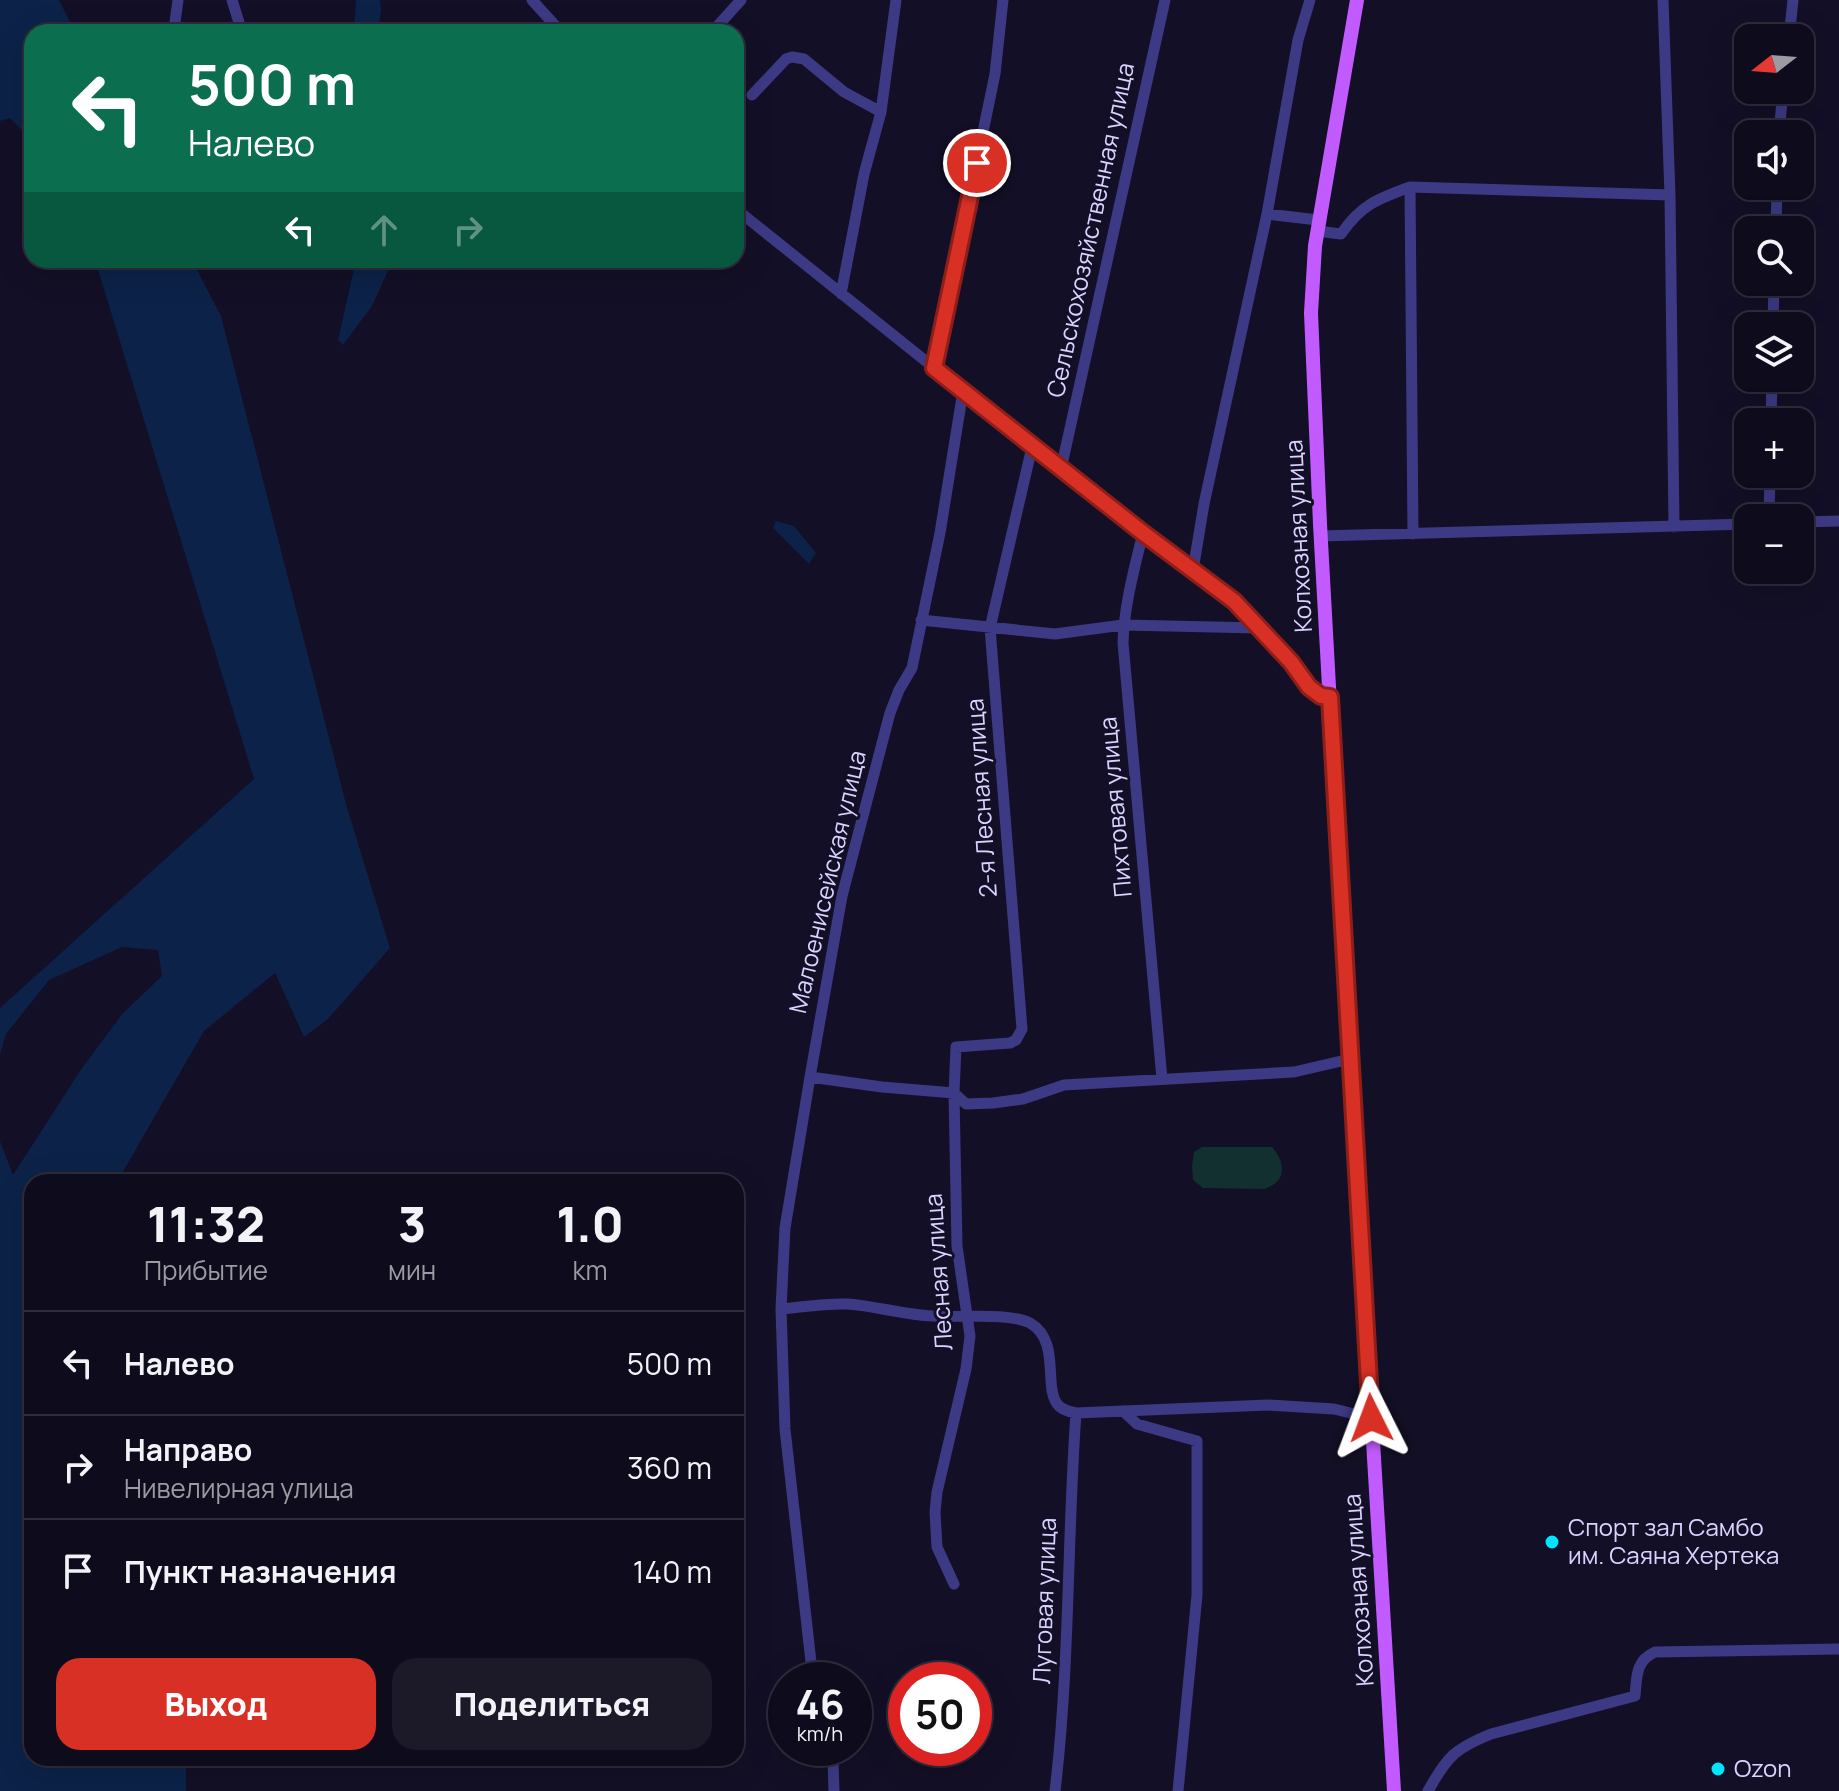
<!DOCTYPE html>
<html lang="ru">
<meta charset="utf-8">
<style>
:root{--surface:#0e0b1c;--page:#1c1929;--text:#f1f3f6;--muted:#9b9ba3;--line:#2e2b3b;--accent:#d93025}
body{margin:0;font-family:Manrope,sans-serif;background:var(--page);color:var(--text);height:100vh;display:flex;flex-direction:column;font-size:30px;white-space:nowrap}
*{box-sizing:border-box;margin:0}
p{font-size:26px;color:var(--muted)}
.icon{flex:none;width:44px;height:44px;fill:none;stroke:currentColor;stroke-width:2;stroke-linecap:round;stroke-linejoin:round}
.map{position:relative;flex:1;overflow:hidden}
.side{position:absolute;left:24px;top:1174px;width:720px;height:592px;display:flex;flex-direction:column;background:var(--surface);border-radius:24px;box-shadow:0 8px 32px #0002,0 0 0 2px var(--line)}
.side>*{flex:none}
.hud{position:absolute;left:24px;top:24px;width:720px;height:244px;border-radius:24px;box-shadow:0 8px 32px #0002,0 0 0 2px var(--line);background:#0b6e4f;color:#fff;overflow:hidden}
.needle{width:52px;rotate:253deg}
.fabs{position:absolute;left:1734px;top:24px;display:grid;gap:16px}
.fabs a{display:grid;place-items:center;width:80px;height:80px;border-radius:16px;background:var(--surface);box-shadow:0 8px 32px #0002,0 0 0 2px var(--line);font-size:40px}
.speed{position:absolute;left:768px;top:1662px;display:flex;gap:16px;font-size:40px;font-weight:700;text-align:center}
.speed>*{display:grid;place-content:center;width:104px;height:104px;border-radius:50%;background:var(--surface);box-shadow:0 8px 32px #0002,0 0 0 2px var(--line);line-height:1}
.speed small{font-size:20px;font-weight:400}
.speed .limit{border:12px solid #d22;background:#fff;color:#111}
.pin{position:absolute;display:grid;place-items:center;width:68px;height:68px;color:#fff;margin:-34px;border:4px solid #fff;border-radius:50%;box-shadow:0 2px 8px #0007}
.me{position:absolute;width:88px;margin:-44px;rotate:357deg;stroke-linejoin:round;filter:drop-shadow(0 0 6px #0008)}
.turn{display:flex;align-items:center;gap:28px;height:168px;padding:0 32px;font-size:36px}
.turn .icon{width:104px;height:104px;stroke-width:2.5}
.turn b{display:block;font-size:56px;line-height:68px}
.lanes{display:flex;align-items:center;height:76px;padding:0 32px;background:#0003;justify-content:center;gap:40px;direction:ltr}
.lanes .off{opacity:.35}
.eta{display:flex;justify-content:space-evenly;align-items:center;height:136px;text-align:center}
.eta b{font-size:48px;font-weight:800;line-height:56px}
.action{display:flex;gap:16px;margin-top:auto;padding:16px 32px}
.action a{flex:1;height:92px;border-radius:24px;background:var(--accent);color:#fff;font-size:32px;font-weight:800;line-height:92px;text-align:center}
.action a+a{background:var(--page);color:var(--text)}
ul{padding:0;list-style:none}
li{display:flex;align-items:center;gap:24px;height:104px;padding:0 32px;border-top:2px solid var(--line)}
li div{flex:1}
li b{display:block;font-size:30px}
li em{font-style:normal}
.map>svg:first-child{display:block}
.green{fill:#12302f}
.water{fill:#0c2248}
.lines{fill:none;stroke-linecap:round;stroke-linejoin:round}
.minor{stroke:#3d3a85;stroke-width:11}
.major{stroke:#c25bff;stroke-width:14}
.route-casing{stroke:#8d1f18;stroke-width:20}
.route{stroke:#d93025;stroke-width:14}
.poi-dot{fill:#00e5ff;stroke:#130f26;stroke-width:3}
.labels{text-anchor:middle;stroke-width:6;stroke-linejoin:round;paint-order:stroke}
.street-label{font-size:24px;fill:#d9d4ff;stroke:#130f26}
.poi-label{font-size:24px;fill:#d9d4ff;stroke:#130f26;text-anchor:start}
</style>
<div class="map">
<svg width="1839" height="1791" viewBox="0 0 1839 1791">
<rect width="100%" height="100%" fill="#130f26"/>
<!-- green -->
<path class="green" d="M1202,1147h70c14,16 15,35 -8,42l-61,-1 -10,-8 -1,-14 2,-14z"/>
<!-- water -->
<path class="water" d="M0,0h59l16,32h-43v108l-22,-22 -10,3z
M356,0h24l1,10 -3,22h-24z
M95,260h97l29,56 125,488 44,144 -62,71 -24,18 -29,-64 -71,58 -87,151h-85v576h154v33h-186v-650l13,34 69,-107 41,-55 39,-37 -4,-26 -36,-3 -73,33 -43,54 -6,21v-47l254,-229z
M356,260h37l-21,46 -29,39 -5,-5z
M776,521l18,5 22,27 -7,11 -36,-36z"/>
<g class="lines">
<!-- minor -->
<path class="minor" d="M232,0l10,32
M532,0l29,32
M1663,0l7,195 4,332
M175,22l3,-22
M712,32l29,-32
M1789,38l4,-38
M752,95l34,-36 6,-2 12,2 40,33 37,20
M1779,134l4,-44
M736,209l227,182 -23,142 -28,135 -13,22 -9,23 -48,183 -32,181 -25,151 -4,81 4,120 28,251
M1267,214l51,6
M1776,230l1,-44
M1317,231l24,3c20,-29 36,-35 69,-47
M841,294l23,-120 17,-62 15,-112
M1773,326l1,-44
M934,368l61,-294 8,-74
M963,391l180,142 91,68 57,61 18,25 12,9 9,1
M1771,422l1,-44
M1061,469l104,-469
M1769,518l1,-44
M1800,522l39,-1
M1143,533c-9,37 -19,73 -20,110l39,436
M1413,534l-3,-347 260,8
M1321,536l427,-12
M1193,570l11,-66 63,-290 31,-174 12,-40
M921,620l134,14 68,-9 136,3
M810,1077l72,10 72,6 12,11 27,-1 30,-4 41,-14 230,-13 56,-13
M781,1309c22,-2 45,-6 67,-5 28,2 56,11 85,12 24,2 76,-4 97,7 32,18 12,67 29,83 4,4 12,6 17,7l192,-8 66,4 37,9
M1123,1411l14,13 60,17v154l-19,196
M954,1584l-17,-37 -2,-35 2,-20 29,-123 4,-33 -13,-90 -3,-153 2,-46 54,-4 6,-3 6,-11 -32,-401 42,-181
M829,1748l4,13 1,30
M1055,1791c15,-125 12,-252 21,-378
M1428,1791c19,-34 26,-42 63,-57l144,-38c2,-19 0,-35 20,-44l184,-3"/>
<!-- major -->
<path class="major" d="M1357,0l-42,246 -4,67 9,211 24,434 50,833"/>
</g>
<g class="lines">
<!-- route casing -->
<g class="route-casing">
<path id="route" d="M977,163l-43,205 209,165 91,68 57,61 18,25 12,9 9,1 41,721"/>
</g>
<!-- route -->
<use href="#route" class="route"/>
</g>
<!-- markers -->
<g class="poi-dot">
<circle cx="1552" cy="1542" r="8"/>
<circle cx="1718" cy="1769" r="8"/>
</g>
<g class="labels">
<!-- street labels -->
<g class="street-label">
<text transform="translate(1091 230) rotate(-78)" y="8">Сельскохозяйственная улица</text>
<text transform="translate(1299 536) rotate(-93)" y="8">Колхозная улица</text>
<text transform="translate(982 798) rotate(-94)" y="8">2-я Лесная улица</text>
<text transform="translate(1116 807) rotate(-95)" y="8">Пихтовая улица</text>
<text transform="translate(828 882) rotate(-77)" y="8">Малоенисейская улица</text>
<text transform="translate(939 1272) rotate(-94)" y="8">Лесная улица</text>
<text transform="translate(1359 1590) rotate(-94)" y="8">Колхозная улица</text>
<text transform="translate(1045 1601) rotate(-88)" y="8">Луговая улица</text>
</g>
<!-- poi labels -->
<g class="poi-label">
<text x="1568" y="1536">Спорт зал Самбо<tspan x="1568" dy="28">им. Саяна Хертека</tspan></text>
<text x="1734" y="1777">Ozon</text>
</g>
</g>
</svg>
<div class="fabs">
<a><svg class="needle" viewBox="-14 -14 28 28"><path d="M0-13l5 13h-10z" fill="#e53935"/><path d="M0 13l5-13h-10z" fill="#9b9ba3"/></svg></a>
<a><svg class="icon" aria-label="sound" viewBox="0 0 24 24"><path d="M4 9h4l5-4v14l-5-4H4zM17 9q2 3 0 6"/></svg></a>
<a><svg class="icon" aria-label="search" viewBox="0 0 24 24"><circle cx="10" cy="10" r="6"/><path d="M15 15l6 6"/></svg></a>
<a><svg class="icon" aria-label="layers" viewBox="0 0 24 24"><path d="M12 4l9 5-9 5-9-5zM3 14l9 5 9-5"/></svg></a>
<a>+</a>
<a>−</a>
</div>
<div class="speed"><div>46<small>km/h</small></div><div class="limit">50</div></div>
<div class="pin" style="left:977px;top:163px;background:#d93025"><svg class="icon" aria-label="arrive" viewBox="0 0 24 24"><path d="M6 21V4h12l-3 4 3 4H6"/></svg></div>
<svg class="me" style="left:1371px;top:1418px" viewBox="-20 -20 40 40"><path d="M0-17L14 15 0 8-14 15z" fill="#d93025" stroke="#fff" stroke-width="4"/></svg>
<div class="hud">
<div class="turn"><svg class="icon" aria-label="left" viewBox="0 0 24 24"><path d="M17 20v-9H6M10 6l-5 5 5 5"/></svg><div><b>500 m</b>Налево</div></div>
<div class="lanes"><svg class="icon" aria-label="left" viewBox="0 0 24 24"><path d="M17 20v-9H6M10 6l-5 5 5 5"/></svg><svg class="icon off" aria-label="ahead" viewBox="0 0 24 24"><path d="M12 20V5M6 11l6-6 6 6"/></svg><svg class="icon off" aria-label="right" viewBox="0 0 24 24"><path d="M7 20v-9h11M14 6l5 5-5 5"/></svg></div>
</div>
<section class="side">
<div class="eta">
<div><b>11:32</b><p>Прибытие</p></div>
<div><b>3</b><p>мин</p></div>
<div><b>1.0</b><p>km</p></div>
</div>
<ul>
<li><svg class="icon" aria-label="left" viewBox="0 0 24 24"><path d="M17 20v-9H6M10 6l-5 5 5 5"/></svg><div><b>Налево</b></div><em>500 m</em></li>
<li><svg class="icon" aria-label="right" viewBox="0 0 24 24"><path d="M7 20v-9h11M14 6l5 5-5 5"/></svg><div><b>Направо</b><p>Нивелирная улица</p></div><em>360 m</em></li>
<li><svg class="icon" aria-label="arrive" viewBox="0 0 24 24"><path d="M6 21V4h12l-3 4 3 4H6"/></svg><div><b>Пункт назначения</b></div><em>140 m</em></li>
</ul>
<div class="action"><a>Выход</a><a>Поделиться</a></div>
</section>
</div>
